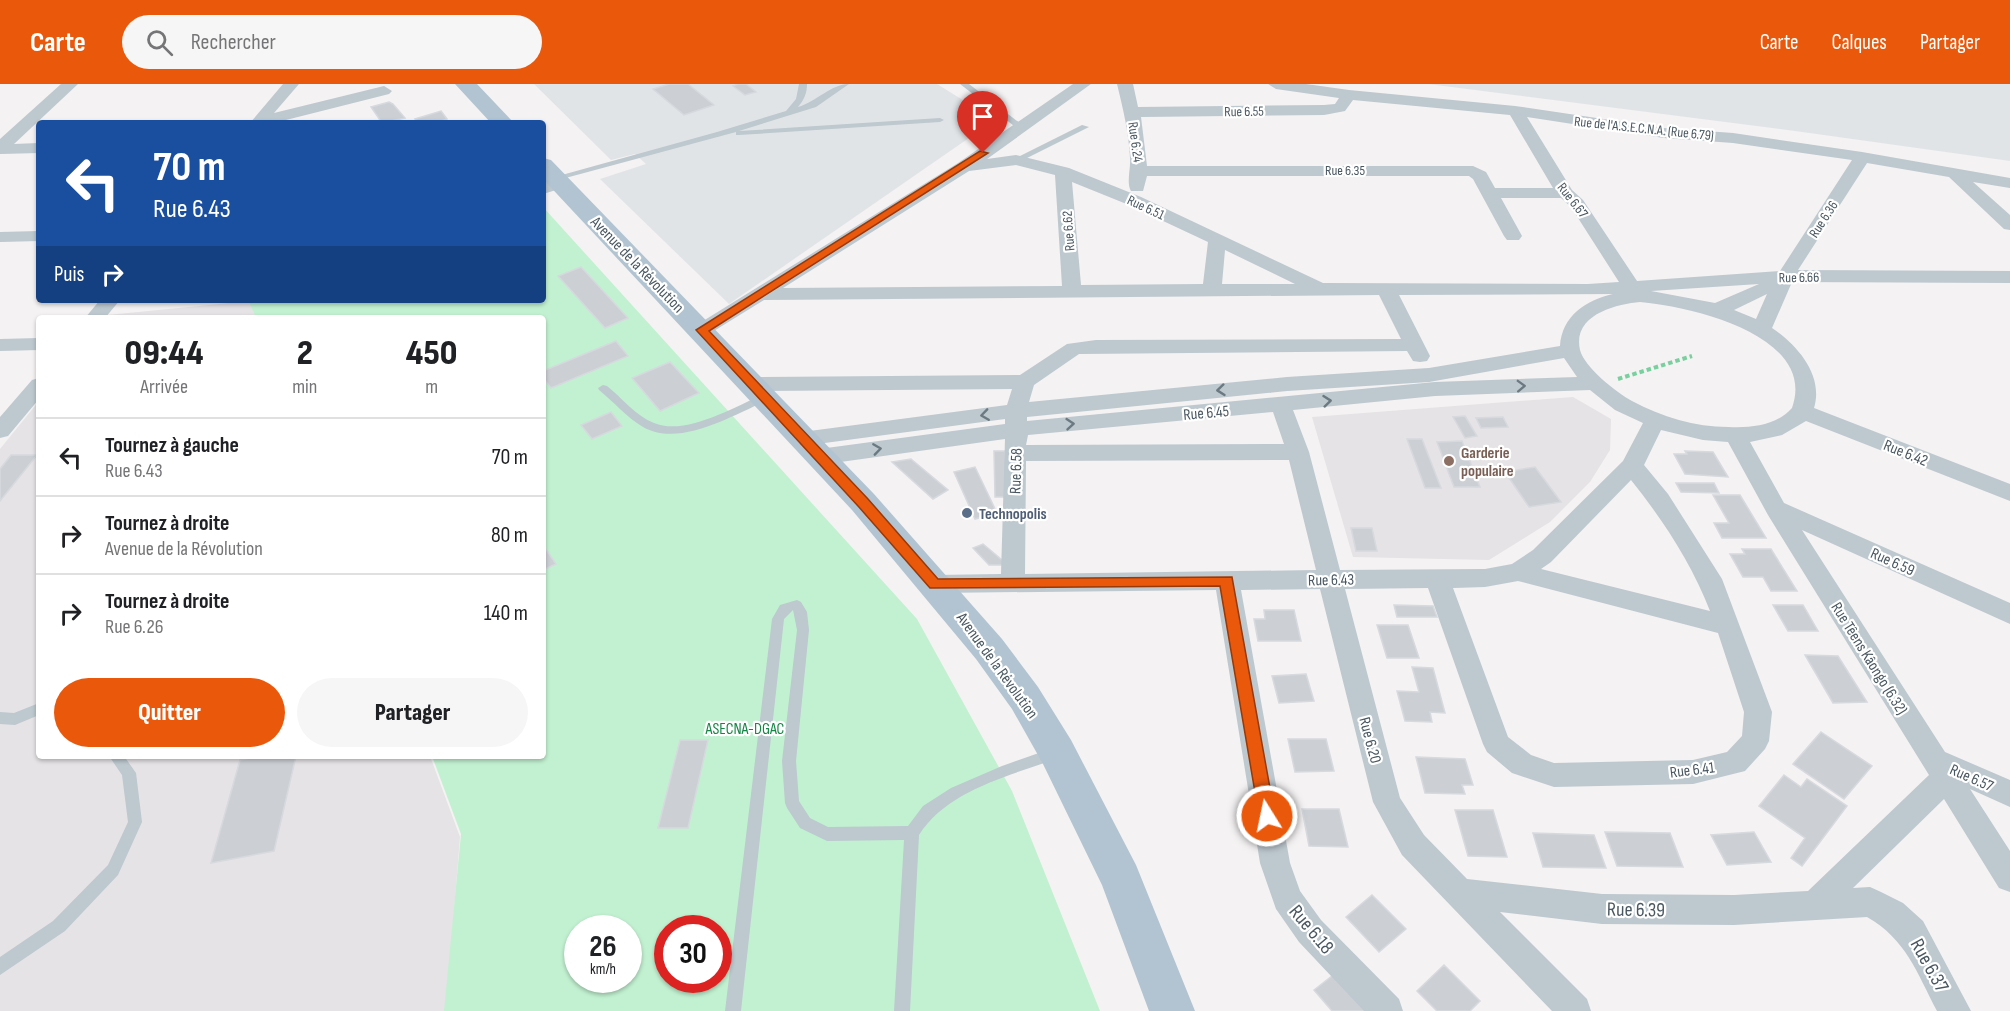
<!DOCTYPE html>
<html lang="fr">
<meta charset="utf-8">
<style>
:root{--surface:#fff;--page:#f6f6f6;--text:#202124;--muted:#757577;--line:#e0e0e0;--accent:#ea580c}
body{margin:0;font-family:"Sofia Sans Condensed",sans-serif;background:var(--page);color:var(--text);height:100vh;display:flex;flex-direction:column;font-size:22px;white-space:nowrap}
*{box-sizing:border-box;margin:0}
p{font-size:20px;color:var(--muted)}
.icon{flex:none;width:33px;height:33px;fill:none;stroke:currentColor;stroke-width:2;stroke-linecap:round;stroke-linejoin:round}
.map{position:relative;flex:1;overflow:hidden}
.panel{position:absolute;left:36px;top:231px;width:510px;height:444px;display:flex;flex-direction:column;background:var(--surface);border-radius:6px;box-shadow:0 2px 4px #0004}
.panel>*{flex:none}
.hud{position:absolute;left:36px;top:36px;width:510px;height:183px;border-radius:6px;box-shadow:0 2px 4px #0004;background:#1a4fa0;color:#fff;overflow:hidden}
.speed{position:absolute;left:564px;top:831px;display:flex;gap:12px;font-size:30px;font-weight:700;text-align:center}
.speed>*{display:grid;place-content:center;width:78px;height:78px;border-radius:50%;background:var(--surface);box-shadow:0 2px 4px #0004;line-height:1}
.speed small{font-size:15px;font-weight:400}
.speed .limit{border:9px solid #d22;background:#fff;color:#111}
.pin{position:absolute;display:grid;place-items:center;width:51px;height:51px;color:#fff;margin:-62px -26px;border-radius:50% 50% 50% 0;rotate:-45deg;box-shadow:0 0 6px #0007}
.pin .icon{rotate:45deg}
.me{position:absolute;width:66px;margin:-33px;rotate:350deg;stroke-linejoin:round;filter:drop-shadow(0 0 4px #0008)}
.turn{display:flex;align-items:center;gap:21px;height:126px;padding:0 18px;font-size:27px}
.turn .icon{width:78px;height:78px;stroke-width:2.5}
.turn b{display:block;font-size:42px;line-height:51px}
.then{display:flex;align-items:center;height:57px;padding:0 18px;background:#0003;gap:12px;font-size:22px}
.eta{display:flex;justify-content:space-evenly;align-items:center;height:102px;text-align:center}
.eta b{font-size:36px;font-weight:800;line-height:42px}
.primary-button{display:flex;gap:12px;margin-top:auto;padding:12px 18px}
.primary-button a{flex:1;height:69px;border-radius:36px;background:var(--accent);color:#fff;font-size:24px;font-weight:800;line-height:69px;text-align:center}
.primary-button a+a{background:var(--page);color:var(--text)}
ul{padding:0;list-style:none}
li{display:flex;align-items:center;gap:18px;height:78px;padding:0 18px;border-top:2px solid var(--line)}
li div{flex:1}
li b{display:block;font-size:22px}
li em{font-style:normal}
header{display:flex;align-items:center;gap:36px;box-sizing:border-box;height:84px;padding:0 30px;background:var(--accent);color:#fff}
header strong{font-size:28px}
nav{display:flex;gap:33px;margin-inline-start:auto;font-size:21px}
.search{width:420px;height:54px;background:var(--page);display:flex;align-items:center;gap:15px;box-sizing:border-box;padding:0 21px;border-radius:33px;color:var(--muted);font-size:22px}
.map>svg:first-child{display:block}
.education{fill:#e5e3e5}
.airport{fill:#e1e4e7}
.green{fill:#c2f1d1;fill-rule:evenodd}
.building{fill:#ccd0d5;stroke:#d6d9de;stroke-width:1.5}
.lines{fill:none;stroke-linecap:round;stroke-linejoin:round}
.path{stroke:#79d09f;stroke-width:4;stroke-dasharray:4.5 3;stroke-linecap:butt}
.service{fill:#bdc8cf;fill-rule:evenodd}
.minor{fill:#bdc8cf;fill-rule:evenodd}
.primary{fill:#b2c4d1;fill-rule:evenodd}
.oneway{stroke:#6c7981}
.route{fill:#ea580c;stroke:#983908;stroke-width:1.5}
.education-dot{fill:#8d6e63;stroke:#fff;stroke-width:2}
.service-dot{fill:#5c6f8a;stroke:#fff;stroke-width:2}
.labels{text-anchor:middle;stroke-width:4.5;stroke-linejoin:round;paint-order:stroke}
.far-street-label{font-size:14px;fill:#495760;stroke:#fff}
.street-label{font-size:16px;fill:#495760;stroke:#fff}
.education-label{font-size:16px;font-weight:bold;fill:#785e54;stroke:#fff;text-anchor:start}
.service-label{font-size:16px;font-weight:bold;fill:#4e5e75;stroke:#fff;text-anchor:start}
.park-label{font-size:16px;fill:#168646;stroke:#fff}
.near-street-label{font-size:20px;fill:#495760;stroke:#fff}
</style>
<header>
<strong>Carte</strong>
<div class="search"><svg class="icon" aria-label="search" viewBox="0 0 24 24"><circle cx="10" cy="10" r="6"/><path d="M15 15l6 6"/></svg>Rechercher</div>
<nav><a>Carte</a><a>Calques</a><a>Partager</a></nav>
</header>
<div class="map">
<svg width="2010" height="927" viewBox="0 0 2010 927">
<rect width="100%" height="100%" fill="#f4f2f2"/>
<!-- education -->
<path class="education" d="M249,217l7,17h-150l2,-3z
M1573,313l38,22 -1,31 -20,32 -40,40 -61,38 -136,-3 -41,-140z
M39,317v355h391l30,81 -14,174h-446v-562z"/>
<!-- airport -->
<path class="airport" d="M534,0h403l58,36 -266,184 -129,-125 46,-15 -11,-10 -24,6z
M1428,0h582v77l-215,-30z"/>
<!-- green -->
<path class="green" d="M543,123l374,412 95,172 88,220h-656l17,-177 -29,-78h111v-438h-287l-8,-18h295zM578,844h50v52h-50zM668,844h50v52h-50z"/>
<!-- building -->
<path class="building" d="M669,0h19l26,21 -30,10 -31,-26z
M738,0h8l10,8 -11,3 -12,-9z
M389,18l4,2 12,14 -23,5 -11,-16z
M441,27l6,8 -11,4h-18l-3,-4z
M581,183l47,51 -23,10 -47,-52z
M616,257l12,15 -77,32 -8,-10v-7z
M670,278l29,31 -39,18 -28,-33z
M611,328l11,14 -30,13 -11,-14z
M1465,332l12,20 -12,2 -12,-21z
M1503,333l5,10 -27,1 -5,-10z
M1407,355h15l19,49h-16z
M1462,357l18,46h-26l-17,-45z
M994,367h11l2,46h-12z
M1685,367l28,1 15,25 -43,-3 -11,-20h13z
M11,371h26l-37,46v-32z
M911,375l37,31 -15,9 -41,-37z
M975,383l22,46 -22,6 -21,-47z
M1535,383l26,35 -32,5 -24,-35z
M1676,399h38l5,10 -38,-1z
M1713,411h27l26,43h-44l-8,-15h15z
M1351,444h21l5,23h-21z
M983,460l25,21h-19l-16,-17z
M543,461l13,19 -13,6z
M1742,465h29l26,42h-26l-8,-14h-20l-13,-23h15z
M1394,521l39,1 4,11h-40z
M1773,521h30l15,26h-30z
M1264,526h30l7,31h-43l-4,-22h11z
M1377,541h31l11,33h-32z
M1805,571l33,1 29,46 -34,1z
M1412,583l21,1 12,45 -15,-1 2,10 -27,-1 -8,-30 22,1z
M1306,590l8,27 -35,2 -7,-27z
M1821,648l51,34 -28,33 -51,-35z
M1288,655h38l8,32 -39,1z
M680,656h28l-20,88h-30z
M262,672h34l-22,95 -63,12 29,-103z
M1416,673l49,2 8,26h-11l3,9 -40,-1z
M1784,691l17,12 6,-8 40,27 -45,60 -11,-8 14,-20 -46,-32z
M1302,725h37l9,38 -39,-1z
M1455,726h38l14,47 -39,-1z
M1605,748l65,1 13,34 -66,-1z
M1754,748l17,30 -44,3 -16,-30z
M1533,749l61,2 12,33 -63,-1z
M1372,811l34,34 -27,23 -33,-35z
M1444,881l36,36 -10,10h-33l-20,-20z
M1337,888l34,39h-39l-18,-21z"/>
<g class="lines">
<!-- path -->
<path class="path" d="M1618,295l74,-23"/>
<!-- service -->
<path class="service" d="M799,0h8c0,9 -3,16 -9,23 18,-5 33,-23 51,-23l-33,23 -77,24 201,-13 4,2 -4,2 -201,13h-3v-3l-178,48 -7,-2 166,-46 69,-21 10,-12z
M960,0h9l56,43 -7,2z
M1082,41l7,2 -70,35 -7,-2z
M603,301l4,1c15,12 29,30 47,37 31,13 78,-15 106,-27l4,-1 5,3 -1,2c-35,15 -88,48 -125,27 -17,-10 -29,-25 -44,-37l-1,-2z
M797,516l4,2 6,10 2,18 -13,131 3,40 11,17 18,9 80,-1 15,-20 28,-18 51,-22 54,-19 5,2 2,4 -2,4c-48,18 -113,32 -142,78l-9,176h-16l10,-171 -77,1 -27,-13 -13,-20 -2,-5 -3,-42 15,-131 -4,-20 -9,9 -43,392h-16l47,-392 8,-14z
M39,619v12l-24,10 -15,-1v-12l14,1z
M109,672h15l12,17 6,49 -24,53 -53,56 -65,44v-18l53,-36 55,-56 20,-43 -6,-47z"/>
<!-- minor -->
<path class="minor" d="M61,0h17l-64,60 25,-1v10l-39,1v-15z
M283,0h16l-25,29 110,-27 8,5 -3,3 -115,29h-24z
M1073,0h18l-104,75 29,-4 53,13 72,29 182,86 265,1 31,-2 -48,-75 -10,-9h-60l21,38 -3,4h-12l-3,-4 -31,-57 -4,-3h-322l-4,15h-12c-5,-8 0,-23 -1,-33 -1,-25 -7,-49 -13,-74h16l5,23 186,-2 11,-1 4,-6 -63,-9 -8,-5h38l43,6 166,16 149,22 69,5 129,19 148,26v10l-37,-6 37,33v15l-6,-1 -55,-52 -82,-14 -69,107 212,1v12l-218,-1 -20,46c25,17 52,47 42,80l196,76v17l-204,-80 -24,14 -32,7 34,61 226,100v21l-208,-94 143,222 65,28v27l-40,-18 40,62v41l-11,-4 -55,-89 -91,89 17,-1 11,5 22,11 20,18 48,90h-34c-20,-38 -31,-72 -70,-94l-133,8 -132,-1 -102,-12 87,87 4,12h-39l-150,-156 -29,-53 -53,-213 -79,1 49,273 10,28 21,29 78,79 4,12h-39l-65,-69 -23,-33 -16,-46 -44,-273 -281,3 -9,-2 -3,-7 3,-7 9,-2 66,-1 4,-135 -186,26 -8,-3 -3,-5 3,-5 8,-3 186,-25v-5l-203,27 -8,-2 -3,-5 3,-5 8,-2 205,-27 5,-16 -261,2 -7,-2 -3,-5 3,-5 7,-2 269,-2 47,-31 29,-4 305,-1 -22,-44 -615,5 -55,34h-14l-3,-4 3,-4 263,-163zM1353,16l157,15 43,73h-58l-9,-16 -13,-6h-326l-6,-49 183,-2 21,-4zM1527,33l137,21 69,5 119,17 -72,111 -143,10 -54,-81 -11,-10zM1016,81l39,10 7,111 -279,2 186,-117zM1072,98l57,23 79,37 -5,42 -122,1zM1225,166l70,34h-73zM1759,200l-44,19 -64,-12zM1613,210c-27,6 -51,22 -53,52l-131,22 -142,9 -258,25 5,-17 45,-31 328,-3 6,10 7,1 7,-1 3,-5 -31,-61zM1767,210l-11,25 -22,-9zM1640,218c49,4 178,33 152,106 -16,18 -41,20 -64,19 -33,0 -66,-10 -96,-26 -15,-8 -48,-34 -52,-51 -8,-35 36,-46 60,-48zM1564,274l13,19 -142,5 -408,39v-4l260,-26 142,-9zM1590,306l25,20 28,13 -20,38 -90,89 -21,14 -27,5 -145,1 -31,-118 -16,-42 142,-14zM1273,328l11,32 -258,1 2,-10zM1661,346l42,10 25,2 40,73 161,260 -121,116 -74,4 -132,-1 -135,-15 -43,-44 -24,-37 -55,-209 83,-1 55,156 4,8 25,21 42,14 139,-3 52,-13 20,-22 4,-8 3,-29 -50,-133 -54,-85 -24,-29zM1289,376l27,110 -291,4 1,-113zM1631,396c32,40 61,84 79,131l-169,-42 10,-7zM1518,497l200,52 26,79 -2,24 -15,16 -34,8 -139,3 -23,-8 -23,-18 -55,-149 32,-1z
M560,94l6,1 2,4 -2,4 -23,7v-11z
M39,147v10l-39,1v-10z
M100,216h20l-15,18h-20z
M39,254v12l-39,1v-12z
M39,294v21l-31,37 -8,2v-21l32,-37z"/>
<!-- primary -->
<path class="primary" d="M455,0h22l37,39h-23z
M543,74l8,2 323,334 128,145 36,48 33,53 65,125 59,146h-46l-47,-126 -59,-121 -31,-55 -36,-50 -124,-149 -309,-331z"/>
</g>
<!-- one-way arrows -->
<defs><path id="oneway-chevron" d="M-2-3.5L2.5 0L-2 3.5" fill="none" stroke-width="1.6" stroke-linecap="round" stroke-linejoin="round" transform="scale(1.5)"/></defs>
<g class="oneway">
<use href="#oneway-chevron" transform="translate(1521 302) rotate(-2)"/>
<use href="#oneway-chevron" transform="translate(1221 306) rotate(174)"/>
<use href="#oneway-chevron" transform="translate(1327 317) rotate(-6)"/>
<use href="#oneway-chevron" transform="translate(985 331) rotate(172)"/>
<use href="#oneway-chevron" transform="translate(1070 340) rotate(-5)"/>
<use href="#oneway-chevron" transform="translate(877 365) rotate(-8)"/>
</g>
<!-- route -->
<path class="route" d="M980,67l8,2 -279,178 159,168 70,80 294,-2 43,239 -2,5 -6,2 -6,-2 -2,-5 -39,-230 -290,2 -72,-82 -162,-176z"/>
<!-- markers -->
<circle class="education-dot" cx="1449" cy="377" r="6"/>
<circle class="service-dot" cx="967" cy="429" r="6"/>
<g class="labels">
<!-- far-street labels -->
<g class="far-street-label">
<text transform="translate(1244 27) rotate(-1)" y="5">Rue 6.55</text>
<text transform="translate(1644 44) rotate(6)" y="5">Rue de l'A.S.E.C.N.A. (Rue 6.79)</text>
<text transform="translate(1136 58) rotate(82)" y="5">Rue 6.24</text>
<text x="1345" y="91">Rue 6.35</text>
<text transform="translate(1573 116) rotate(52)" y="5">Rue 6.67</text>
<text transform="translate(1146 123) rotate(25)" y="5">Rue 6.51</text>
<text transform="translate(1823 135) rotate(-57)" y="5">Rue 6.36</text>
<text transform="translate(1068 147) rotate(-94)" y="5">Rue 6.62</text>
<text transform="translate(1799 193) rotate(-1)" y="5">Rue 6.66</text>
</g>
<!-- street labels -->
<g class="street-label">
<text transform="translate(638 180) rotate(46)" y="6">Avenue de la Révolution</text>
<text transform="translate(1206 328) rotate(-5)" y="6">Rue 6.45</text>
<text transform="translate(1906 368) rotate(22)" y="6">Rue 6.42</text>
<text transform="translate(1015 387) rotate(-88)" y="6">Rue 6.58</text>
<text transform="translate(1893 477) rotate(24)" y="6">Rue 6.59</text>
<text transform="translate(1331 495) rotate(-1)" y="6">Rue 6.43</text>
<text transform="translate(1870 574) rotate(58)" y="6">Rue Têens Kâongo (6.32)</text>
<text transform="translate(998 581) rotate(54)" y="6">Avenue de la Révolution</text>
<text transform="translate(1371 656) rotate(75)" y="6">Rue 6.20</text>
<text transform="translate(1692 685) rotate(-7)" y="6">Rue 6.41</text>
<text transform="translate(1972 693) rotate(24)" y="6">Rue 6.57</text>
</g>
<!-- education labels -->
<g class="education-label">
<text x="1461" y="374">Garderie<tspan x="1461" dy="18">populaire</tspan></text>
</g>
<!-- service labels -->
<g class="service-label">
<text x="979" y="435">Technopolis</text>
</g>
<!-- park labels -->
<g class="park-label">
<text x="745" y="650">ASECNA-DGAC</text>
</g>
<!-- near-street labels -->
<g class="near-street-label">
<text transform="translate(1636 825) rotate(1)" y="7">Rue 6.39</text>
<text transform="translate(1312 845) rotate(50)" y="7">Rue 6.18</text>
<text transform="translate(1930 881) rotate(61)" y="7">Rue 6.37</text>
</g>
</g>
</svg>
<div class="speed"><div>26<small>km/h</small></div><div class="limit">30</div></div>
<div class="pin" style="left:983px;top:69px;background:#d93025"><svg class="icon" aria-label="arrive" viewBox="0 0 24 24"><path d="M6 21V4h12l-3 4 3 4H6"/></svg></div>
<svg class="me" style="left:1267px;top:732px" viewBox="-20 -20 40 40"><circle r="17" fill="#ea580c" stroke="#fff" stroke-width="3"/><path d="M0-11L8 9 0 5-8 9z" fill="#fff"/></svg>
<div class="hud">
<div class="turn"><svg class="icon" aria-label="left" viewBox="0 0 24 24"><path d="M17 20v-9H6M10 6l-5 5 5 5"/></svg><div><b>70 m</b>Rue 6.43</div></div>
<div class="then">Puis<svg class="icon" aria-label="right" viewBox="0 0 24 24"><path d="M7 20v-9h11M14 6l5 5-5 5"/></svg></div>
</div>
<section class="panel">
<div class="eta">
<div><b>09:44</b><p>Arrivée</p></div>
<div><b>2</b><p>min</p></div>
<div><b>450</b><p>m</p></div>
</div>
<ul>
<li><svg class="icon" aria-label="left" viewBox="0 0 24 24"><path d="M17 20v-9H6M10 6l-5 5 5 5"/></svg><div><b>Tournez à gauche</b><p>Rue 6.43</p></div><em>70 m</em></li>
<li><svg class="icon" aria-label="right" viewBox="0 0 24 24"><path d="M7 20v-9h11M14 6l5 5-5 5"/></svg><div><b>Tournez à droite</b><p>Avenue de la Révolution</p></div><em>80 m</em></li>
<li><svg class="icon" aria-label="right" viewBox="0 0 24 24"><path d="M7 20v-9h11M14 6l5 5-5 5"/></svg><div><b>Tournez à droite</b><p>Rue 6.26</p></div><em>140 m</em></li>
</ul>
<div class="primary-button"><a>Quitter</a><a>Partager</a></div>
</section>
</div>
